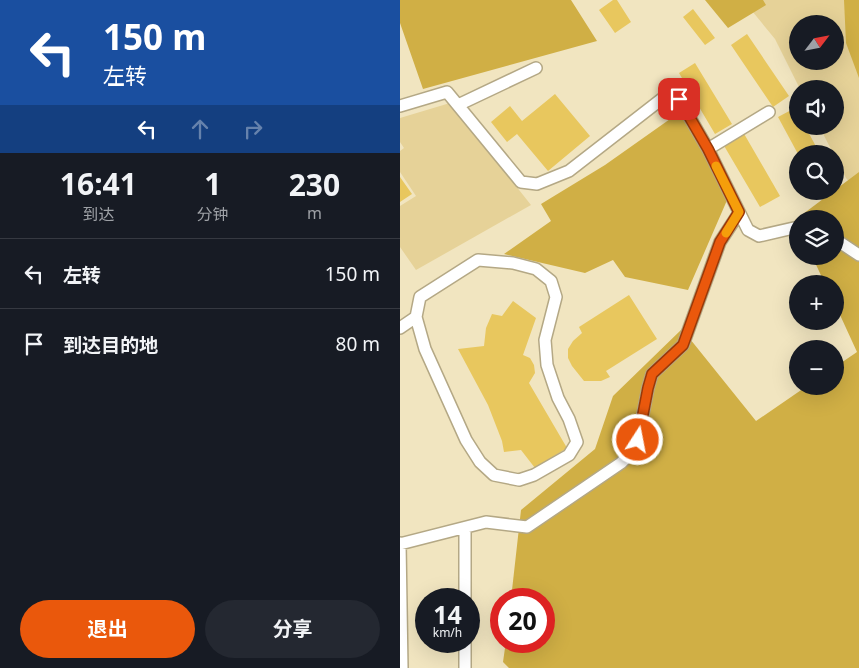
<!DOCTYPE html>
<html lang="zh">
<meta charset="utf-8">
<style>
:root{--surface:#171b24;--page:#242831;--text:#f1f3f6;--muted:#9ea1a6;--line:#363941;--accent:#ea580c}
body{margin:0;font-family:"Noto Sans","Noto Sans SC",sans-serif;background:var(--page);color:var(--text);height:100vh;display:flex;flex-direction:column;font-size:19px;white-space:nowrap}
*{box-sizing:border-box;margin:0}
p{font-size:16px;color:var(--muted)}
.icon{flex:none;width:28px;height:28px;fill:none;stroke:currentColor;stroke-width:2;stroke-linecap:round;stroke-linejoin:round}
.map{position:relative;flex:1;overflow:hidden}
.side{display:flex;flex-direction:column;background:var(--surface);width:400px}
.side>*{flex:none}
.top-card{background:#1a4fa0;color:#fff;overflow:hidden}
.needle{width:32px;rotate:58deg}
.buttons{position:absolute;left:389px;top:15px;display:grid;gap:10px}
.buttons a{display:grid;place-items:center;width:55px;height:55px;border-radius:50%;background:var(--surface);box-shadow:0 5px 20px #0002;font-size:25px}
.speed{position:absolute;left:15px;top:588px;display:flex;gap:10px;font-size:25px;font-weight:700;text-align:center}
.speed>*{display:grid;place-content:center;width:65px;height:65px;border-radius:50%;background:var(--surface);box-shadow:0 5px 20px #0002;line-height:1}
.speed small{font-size:12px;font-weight:400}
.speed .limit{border:8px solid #d22;background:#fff;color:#111}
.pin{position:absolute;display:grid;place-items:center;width:42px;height:42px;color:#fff;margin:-21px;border-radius:10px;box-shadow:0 2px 8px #0006}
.me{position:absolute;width:55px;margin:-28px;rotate:11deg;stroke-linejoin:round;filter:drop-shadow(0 0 4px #0008)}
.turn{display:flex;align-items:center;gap:18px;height:105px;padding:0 20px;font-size:22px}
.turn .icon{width:65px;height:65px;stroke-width:2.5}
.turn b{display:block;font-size:35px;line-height:42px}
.lanes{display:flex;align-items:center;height:48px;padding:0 20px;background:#0003;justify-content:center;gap:25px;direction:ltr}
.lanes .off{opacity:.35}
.eta{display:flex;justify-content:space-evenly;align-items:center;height:85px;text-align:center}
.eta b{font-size:30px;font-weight:700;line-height:35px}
.button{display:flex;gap:10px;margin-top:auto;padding:10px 20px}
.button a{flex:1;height:58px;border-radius:30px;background:var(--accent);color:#fff;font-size:20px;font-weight:700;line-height:58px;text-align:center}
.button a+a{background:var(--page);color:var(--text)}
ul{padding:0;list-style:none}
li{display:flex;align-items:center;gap:15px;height:70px;padding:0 20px;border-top:1px solid var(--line)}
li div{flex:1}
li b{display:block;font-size:19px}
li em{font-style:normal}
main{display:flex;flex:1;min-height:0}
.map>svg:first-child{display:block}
.green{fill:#e6d298;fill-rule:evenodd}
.forest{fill:#d0af45}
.building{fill:#e8c75e}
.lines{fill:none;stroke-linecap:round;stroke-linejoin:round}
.minor-casing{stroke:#b4a885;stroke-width:14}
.minor{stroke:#fff;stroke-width:11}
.route-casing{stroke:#983908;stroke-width:12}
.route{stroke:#ea580c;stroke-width:9}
.slow{stroke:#f59e0b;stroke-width:9}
</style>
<main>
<section class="side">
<div class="top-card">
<div class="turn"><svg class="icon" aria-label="left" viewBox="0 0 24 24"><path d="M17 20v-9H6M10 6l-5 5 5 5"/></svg><div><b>150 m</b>左转</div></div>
<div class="lanes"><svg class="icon" aria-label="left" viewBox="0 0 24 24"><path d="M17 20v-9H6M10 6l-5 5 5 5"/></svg><svg class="icon off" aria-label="ahead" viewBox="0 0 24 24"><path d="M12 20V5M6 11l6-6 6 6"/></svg><svg class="icon off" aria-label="right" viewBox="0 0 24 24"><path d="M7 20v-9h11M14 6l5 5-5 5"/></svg></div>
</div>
<div class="eta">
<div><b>16:41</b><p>到达</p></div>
<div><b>1</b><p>分钟</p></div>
<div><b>230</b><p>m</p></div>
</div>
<ul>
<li><svg class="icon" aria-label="left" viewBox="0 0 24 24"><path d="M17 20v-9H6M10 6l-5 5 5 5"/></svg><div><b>左转</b></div><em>150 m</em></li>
<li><svg class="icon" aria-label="arrive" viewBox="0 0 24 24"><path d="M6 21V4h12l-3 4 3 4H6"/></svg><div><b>到达目的地</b></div><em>80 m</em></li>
</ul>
<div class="button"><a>退出</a><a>分享</a></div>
</section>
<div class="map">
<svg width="459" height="668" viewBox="0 0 459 668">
<rect width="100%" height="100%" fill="#f1e5c0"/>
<!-- green -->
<path class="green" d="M343,0h116v193l-13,-15 -27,-52h16v-37h-35l-25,-50zM398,24h37v37h-37z
M50,103l81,102 -115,65 -16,-23v-41l16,-10 -16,-24v-21l4,-3 -4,-6v-24z"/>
<!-- forest -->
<path class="forest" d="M0,0h171l26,41 -174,48 -23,-66z
M305,0h58l3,5 -38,23z
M444,0h15v78l-13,-35z
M280,112l48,86 -40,92 -63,-13 -12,-17 -28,13 -81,-19 47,-33 -10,-17 64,-39z
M459,172v496h-350l-6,-6 3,-21h38v-42h-33l10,-89 74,-61 18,-53 69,-67 74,92 51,-35h28v-19l22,-15 -22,-48v-20h-10l-13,-28h23v-37h-37l-1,5 -2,-4z"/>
<!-- building -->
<path class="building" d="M213,0h4l14,22 -16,11 -16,-23z
M293,9l22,29 -10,7 -22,-28z
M347,34l42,62 -16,11 -42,-62z
M295,63l37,61 -17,10 -36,-61z
M155,94l35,42 -42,35 -31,-37 -10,8 -16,-20 19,-16 12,15z
M395,108l3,5v13h7l15,28h-22l-20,-37z
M343,132l37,64 -20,11 -37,-63z
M0,177l12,17 -12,8z
M229,295l28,44 -51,32 4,6 -9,4h-17l-12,-15 -4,-8v-9l5,-8 9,-8 -3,-6z
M113,301l23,17 -13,37 7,3 4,7 1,8 -6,10 38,65 -32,20 -14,-18 -17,2 -2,-11 -14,-36 -30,-56 26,-3 2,-18 6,-14 10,2z"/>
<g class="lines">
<!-- minor casing -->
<g class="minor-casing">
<path id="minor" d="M58,105l78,-37
M0,106l47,-14 74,90 16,2 32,-13 94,-73 16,1 29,50 40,81 11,6 39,-9
M308,149l61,-37
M435,239l24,16
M78,260l35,3 23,6 15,12 5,16 -11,43 2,25 11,33 11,21 8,23 -8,13 -35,20 -15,5 -25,-5 -14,-13 -14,-22 -41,-91 -9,-32 4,-20z
M0,328l16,-11
M65,528v71
M0,543l2,125
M0,544l86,-22 41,5 94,-64 10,-10 7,-13 10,-52 4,-14 31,-29 37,-103 19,-29
M65,641v27"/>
</g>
<!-- minor -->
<use href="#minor" class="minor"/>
</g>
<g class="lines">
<!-- route casing -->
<g class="route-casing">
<path id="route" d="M238,440l10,-52 4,-14 31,-29 37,-103 19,-30 -31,-63 -29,-50"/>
</g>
<!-- route -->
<use href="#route" class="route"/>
<!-- slow -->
<path class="slow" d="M316,166l23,46 -13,21"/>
</g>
</svg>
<div class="buttons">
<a><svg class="needle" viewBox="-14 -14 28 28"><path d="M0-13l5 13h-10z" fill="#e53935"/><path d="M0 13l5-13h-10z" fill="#9ea1a6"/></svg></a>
<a><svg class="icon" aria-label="sound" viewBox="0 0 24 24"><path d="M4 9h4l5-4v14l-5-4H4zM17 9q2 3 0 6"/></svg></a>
<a><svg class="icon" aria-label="search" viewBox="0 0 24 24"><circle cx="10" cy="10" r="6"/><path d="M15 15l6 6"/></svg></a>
<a><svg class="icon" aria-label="layers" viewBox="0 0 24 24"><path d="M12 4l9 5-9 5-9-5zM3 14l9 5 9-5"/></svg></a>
<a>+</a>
<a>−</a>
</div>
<div class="speed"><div>14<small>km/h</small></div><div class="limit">20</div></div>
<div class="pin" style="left:279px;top:99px;background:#d93025"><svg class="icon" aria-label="arrive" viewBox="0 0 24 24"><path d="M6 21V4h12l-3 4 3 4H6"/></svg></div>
<svg class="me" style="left:238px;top:440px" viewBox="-20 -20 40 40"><circle r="17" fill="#ea580c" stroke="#fff" stroke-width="3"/><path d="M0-11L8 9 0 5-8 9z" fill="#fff"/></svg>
</div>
</main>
